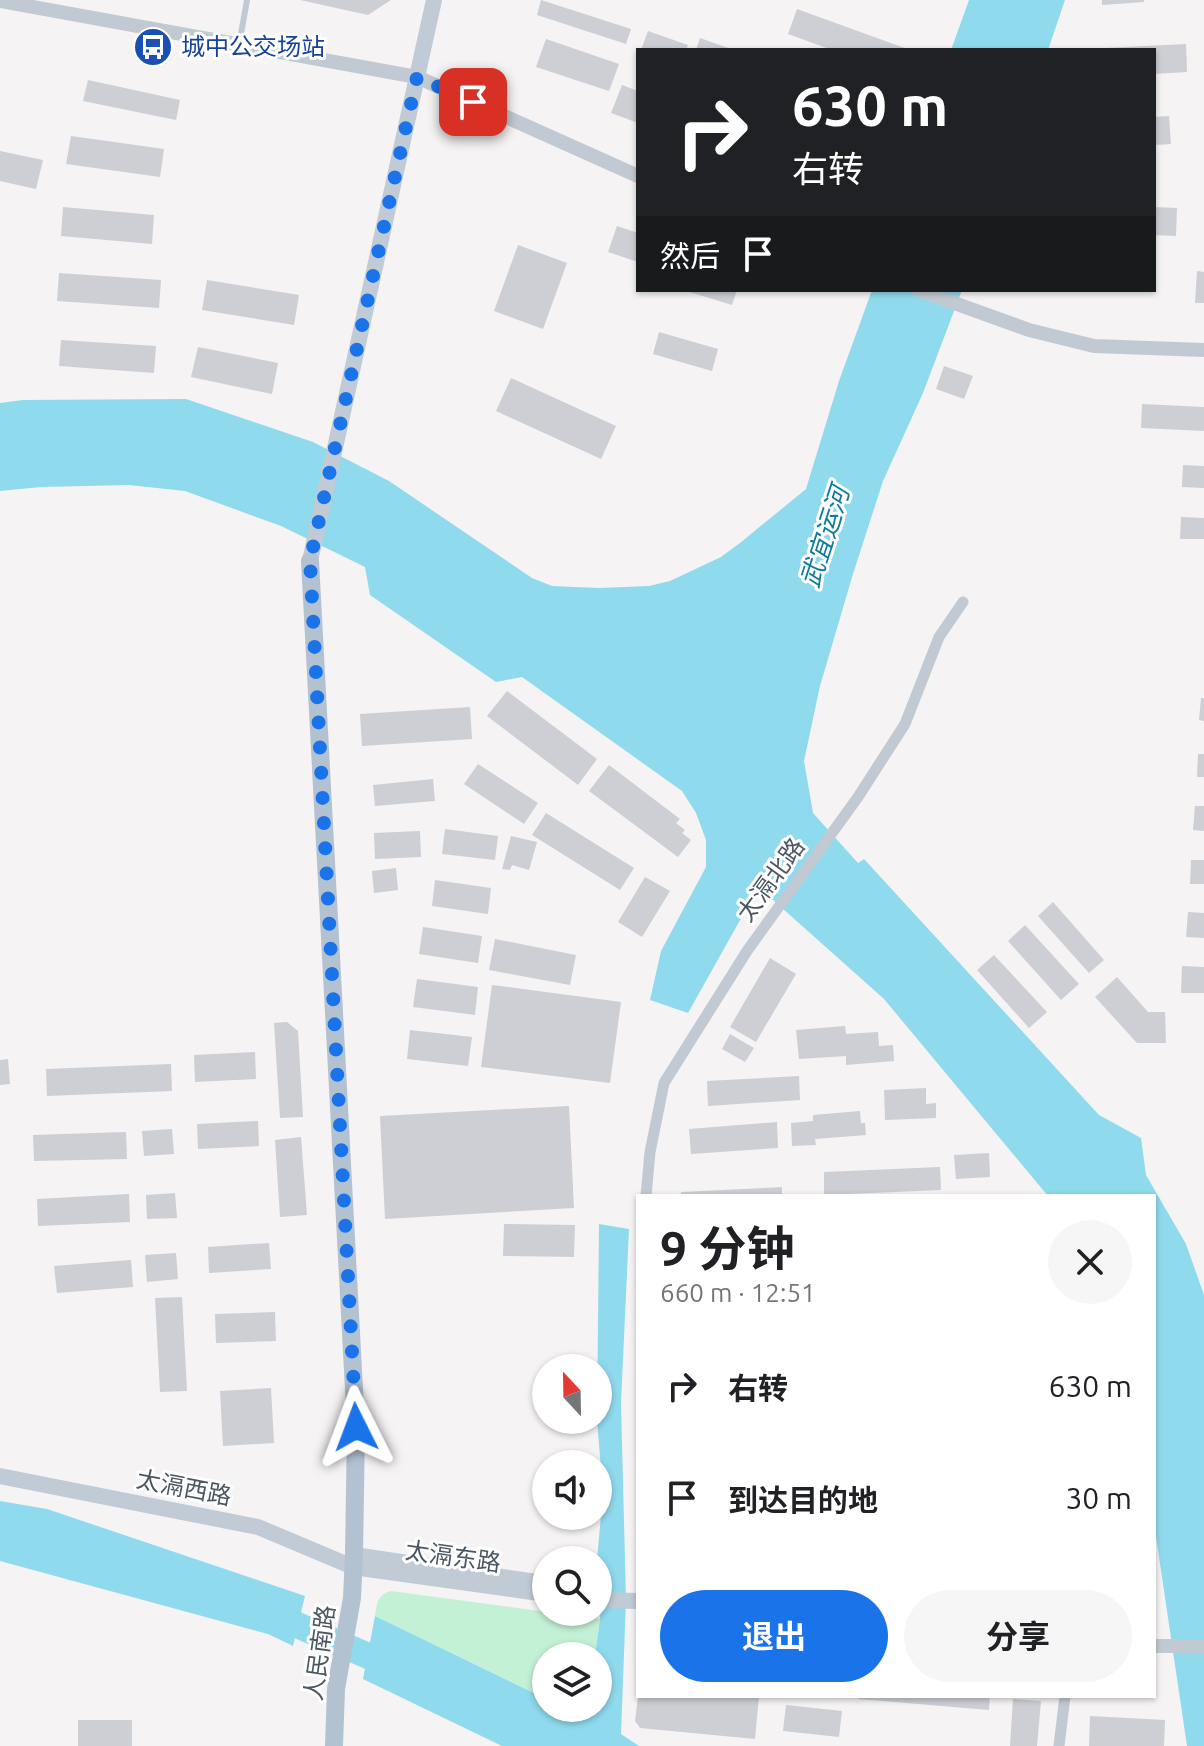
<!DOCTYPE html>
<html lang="zh">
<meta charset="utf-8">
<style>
:root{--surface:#fff;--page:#f6f6f6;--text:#202124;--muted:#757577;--accent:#1a73e8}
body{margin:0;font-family:Ubuntu,"Noto Sans SC",sans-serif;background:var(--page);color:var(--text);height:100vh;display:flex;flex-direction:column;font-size:30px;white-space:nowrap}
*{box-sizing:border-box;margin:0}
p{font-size:26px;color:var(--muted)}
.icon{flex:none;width:44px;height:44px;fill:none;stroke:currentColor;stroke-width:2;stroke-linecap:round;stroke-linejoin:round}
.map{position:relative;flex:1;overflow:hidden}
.side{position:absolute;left:636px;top:1194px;width:520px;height:504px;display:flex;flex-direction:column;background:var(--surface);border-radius:0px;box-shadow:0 2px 6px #0004}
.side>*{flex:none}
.banner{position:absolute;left:636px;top:48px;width:520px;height:244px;border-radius:0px;box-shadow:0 2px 6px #0004;background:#202124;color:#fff;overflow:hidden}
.needle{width:52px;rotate:338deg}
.controls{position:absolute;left:532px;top:1354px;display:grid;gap:16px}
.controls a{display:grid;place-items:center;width:80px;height:80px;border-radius:50%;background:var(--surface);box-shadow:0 2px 6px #0004;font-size:40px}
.pin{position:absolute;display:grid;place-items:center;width:68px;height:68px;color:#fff;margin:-34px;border-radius:16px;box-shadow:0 4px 12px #0006}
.me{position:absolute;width:88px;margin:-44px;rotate:357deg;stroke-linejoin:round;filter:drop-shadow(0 0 6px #0008)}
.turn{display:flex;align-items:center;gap:28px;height:168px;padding:0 24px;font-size:36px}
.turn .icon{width:104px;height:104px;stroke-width:2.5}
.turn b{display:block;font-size:56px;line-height:68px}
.then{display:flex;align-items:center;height:76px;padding:0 24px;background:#0003;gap:16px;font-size:30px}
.round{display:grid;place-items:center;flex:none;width:84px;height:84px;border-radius:42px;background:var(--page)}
.head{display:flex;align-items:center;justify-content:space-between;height:136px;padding:0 24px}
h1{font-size:48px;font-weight:700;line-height:60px}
.button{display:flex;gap:16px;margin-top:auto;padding:16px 24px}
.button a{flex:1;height:92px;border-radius:48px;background:var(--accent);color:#fff;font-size:32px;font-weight:700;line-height:92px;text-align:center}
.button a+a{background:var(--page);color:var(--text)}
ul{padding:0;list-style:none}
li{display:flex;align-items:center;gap:24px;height:112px;padding:0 24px}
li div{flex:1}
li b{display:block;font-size:30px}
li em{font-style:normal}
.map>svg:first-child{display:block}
.green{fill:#c3f1d5}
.water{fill:#90daee}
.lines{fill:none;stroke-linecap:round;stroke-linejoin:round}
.river{stroke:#90daee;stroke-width:26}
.building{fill:#cdcfd5}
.service{stroke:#c1cad2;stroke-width:6}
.minor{stroke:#c1cad2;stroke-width:11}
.tertiary{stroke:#c1cad2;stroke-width:14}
.secondary{stroke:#c1cbd6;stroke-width:16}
.primary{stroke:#b3c2d1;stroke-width:18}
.route{stroke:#1a73e8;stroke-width:14;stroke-dasharray:0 25.2}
.labels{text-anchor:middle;stroke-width:6;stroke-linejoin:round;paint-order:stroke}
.transit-label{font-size:24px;fill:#164399;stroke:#fff;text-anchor:start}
.street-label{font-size:24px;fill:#4a5661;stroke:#fff}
.water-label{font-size:26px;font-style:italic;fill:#0c7c9b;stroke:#fff}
</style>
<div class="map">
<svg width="1204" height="1746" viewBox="0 0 1204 1746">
<rect width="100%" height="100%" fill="#f5f3f3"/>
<!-- green -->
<path class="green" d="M391,1591l209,28 -5,37h-49v43l-171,-83c2,-13 2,-21 16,-25z"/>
<!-- water -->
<path class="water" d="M969,0h96l-17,50h-97z
M872,290h90l-39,103 -40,88 -30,93 -33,112 -16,75 9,52 45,50 6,-4 235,256 42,23 5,37 40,69 18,51v451h-17l-33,-223v-327h-106l-164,-197 -120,-107h-7l-4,5 -65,116 -38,-13 11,-49 45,-84v-27l-10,-27 -14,-22 -160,-114 -26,5 -126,-87 -5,-28 -84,-41 -96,-35 -56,-6 -88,2 -41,4v-88l23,-3 163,-1 127,43 76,39 143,97 20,8 47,2 50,-2 21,-5 51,-24 19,-14 66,-54 33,-108z
M599,1224l30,5 -8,174 5,197 -5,134 18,12h-137l-139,-67 12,-63 171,83v9h52v-52h-3l5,-37 -3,-59 6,-67 -6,-73z
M0,1501l47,8 258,87 -12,50 -25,-12 -268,-73z"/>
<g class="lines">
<!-- river -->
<path class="river" d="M265,1611l133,58"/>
</g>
<!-- building -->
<path class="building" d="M300,0h91l-23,15z
M541,0l90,29 -5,15 -89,-29z
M1102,0h42v2l-42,3z
M797,9l113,41h-78l-44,-16z
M648,31l40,14 -2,5h-45z
M700,38l34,12h-38z
M546,39l73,25 -10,27 -73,-24z
M1186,44l1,28 -33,2v-24h-49v-2z
M88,80l92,20 -4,20 -93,-19z
M622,85l16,6v32l-27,-10z
M1169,116l2,28 -17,1v-28z
M71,136l93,13 -4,28 -94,-13z
M0,151l43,9 -7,29 -36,-8z
M63,207l91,8 -2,29 -91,-8z
M1154,207l23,1 -1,28 -22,-1z
M617,226l21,7v29l-30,-10z
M518,245l49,18 -24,66 -49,-18z
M1197,271l7,1v31h-9z
M59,273l102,7 -2,28 -102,-7z
M207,280l92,15 -5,30 -92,-15z
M683,290h54l-5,15z
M659,332l59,17 -6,22 -59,-17z
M61,340l95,6 -2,27 -95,-7z
M198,347l80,16 -6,31 -81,-17z
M944,366l29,10 -9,23 -28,-10z
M511,378l105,48 -15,33 -105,-48z
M1142,404l62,3v24l-63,-3z
M1183,465l21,1v22l-22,-1z
M1181,517l23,1v21h-24z
M507,691l90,68 -19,26 -91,-69z
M1201,698h3v23l-5,-1z
M470,707l2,32 -110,7 -2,-32z
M1198,754h6v23h-7z
M478,764l60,39 -14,21 -60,-40z
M609,765l71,54 -4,4 9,7 -3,3 9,7 -13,17 -89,-66z
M433,779l2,22 -60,5 -2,-21z
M1195,806h9v25l-11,-1z
M546,813l88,55 -14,22 -88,-55z
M445,829l53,7 -3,24 -53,-6z
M420,831l1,26 -46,2 -1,-26z
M511,836l26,6 -8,28 -17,-5 -2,5 -8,-1z
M1191,860h13v24h-14z
M396,868l2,22 -24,3 -2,-22z
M645,877l25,14 -28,46 -24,-15z
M435,880l56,8 -3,26 -56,-8z
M1053,902l51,58 -15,13 -51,-57z
M1188,912l16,1v25l-18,-1z
M1025,925l54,59 -18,16 -53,-59z
M423,927l59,9 -4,27 -59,-9z
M495,939l81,16 -6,30 -81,-15z
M994,955l53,57 -18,16 -52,-58z
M770,958l26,16 -40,68 -26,-15z
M1182,966l22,1v26h-23z
M1117,977l31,35h17l1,31h-29l-42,-46z
M417,979l61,8 -3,28 -62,-8z
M492,985l129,17 -11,81 -129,-16z
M287,1022l11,9 5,86 -23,1 -6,-95z
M845,1026l1,8 32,-2 1,14 14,-1 1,16 -48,4v-9l-47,3 -3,-29z
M410,1030l62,7 -4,29 -61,-7z
M730,1034l24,14 -9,14 -23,-13z
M255,1052l1,27 -61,3 -1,-27z
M8,1059l2,25 -10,1v-25z
M171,1064l1,27 -125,5 -1,-27z
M799,1076l1,24 -92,6 -1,-25z
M926,1088v16l10,-1v15l-51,2 -1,-30z
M569,1106l5,102 -189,11 -5,-103z
M860,1111l1,12h4l1,12 -51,4 1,6 -24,1 -1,-23 22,-2v-6z
M258,1121l1,25 -61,3 -1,-25z
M777,1122l1,26 -87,6 -2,-25z
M172,1129l2,25 -30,2 -2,-25z
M126,1132l1,27 -93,2 -1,-26z
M301,1137l6,78 -27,2 -5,-77z
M989,1153l1,24 -34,2 -2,-24z
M940,1167l1,23 -117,5v-23z
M782,1187v9h-101v-4z
M175,1193l2,25 -30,1 -1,-24z
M129,1194l1,28 -92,4 -1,-27z
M504,1224l71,1 -1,32 -71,-1z
M269,1243l2,26 -62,4 -1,-26z
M176,1253l2,26 -31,3 -2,-27z
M131,1260l2,27 -76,6 -3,-27z
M182,1297l5,94 -27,1 -5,-94z
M275,1312l1,29 -60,2 -1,-29z
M271,1388l3,55 -51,3 -3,-55z
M638,1696h121l-4,43 -115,-11 -5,-7z
M858,1696h132l-1,14 -131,-11z
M1013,1699l28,2 -4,45h-27z
M786,1705l56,6 -3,26 -56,-6z
M1090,1716l75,4 -1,26h-75z
M78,1720h54v26h-54z"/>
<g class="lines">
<!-- service -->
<path class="service" d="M239,45l8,-45"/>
<!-- minor -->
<path class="minor" d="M646,1196l4,-44 14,-69 83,-132 111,-154 47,-73 34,-87 24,-35
M1059,1746l6,-50"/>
<!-- tertiary -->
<path class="tertiary" d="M0,1l417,76 221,99
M918,290l111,40 65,16 110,4
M1154,1646h50"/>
<!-- secondary -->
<path class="secondary" d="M310,561l124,-561
M0,1476l258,51 95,40 193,27
M354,1555l183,27
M598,1600l40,1"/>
<!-- primary -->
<path class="primary" d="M310,561l46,866 -2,128 -2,43 -16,91 -2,57"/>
</g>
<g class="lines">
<!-- route -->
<path class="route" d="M356,1427l-46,-866 107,-484 56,25"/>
</g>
<!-- icons -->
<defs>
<g id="bus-disc" transform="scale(2)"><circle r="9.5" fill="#1a4fb4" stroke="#fff"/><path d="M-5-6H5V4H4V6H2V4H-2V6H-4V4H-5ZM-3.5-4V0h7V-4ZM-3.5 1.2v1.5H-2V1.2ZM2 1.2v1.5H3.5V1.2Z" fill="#fff"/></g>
</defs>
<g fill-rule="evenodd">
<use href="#bus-disc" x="153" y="47"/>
</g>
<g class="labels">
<!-- transit labels -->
<g class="transit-label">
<text x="181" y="55">城中公交场站</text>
</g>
<!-- street labels -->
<g class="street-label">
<text transform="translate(771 880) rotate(-54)" y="8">太滆北路</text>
<text transform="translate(184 1488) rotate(11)" y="8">太滆西路</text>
<text transform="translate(453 1557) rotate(8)" y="8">太滆东路</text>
<text transform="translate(320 1653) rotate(-82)" y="8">人民南路</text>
</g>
<!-- water labels -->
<g class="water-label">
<text transform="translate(825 537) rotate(-72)" y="9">武宜运河</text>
</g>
</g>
</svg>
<div class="controls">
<a><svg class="needle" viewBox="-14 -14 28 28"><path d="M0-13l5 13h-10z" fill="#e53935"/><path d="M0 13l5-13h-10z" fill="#757577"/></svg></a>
<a><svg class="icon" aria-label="sound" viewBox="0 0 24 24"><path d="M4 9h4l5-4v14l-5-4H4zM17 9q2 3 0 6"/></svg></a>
<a><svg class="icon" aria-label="search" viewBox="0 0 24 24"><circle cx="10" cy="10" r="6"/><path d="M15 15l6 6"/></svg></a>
<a><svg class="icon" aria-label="layers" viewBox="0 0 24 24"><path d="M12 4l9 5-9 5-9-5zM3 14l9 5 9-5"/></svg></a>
</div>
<div class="pin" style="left:473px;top:102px;background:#d93025"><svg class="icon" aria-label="arrive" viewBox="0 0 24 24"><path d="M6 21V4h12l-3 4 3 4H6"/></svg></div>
<svg class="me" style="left:356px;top:1427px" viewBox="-20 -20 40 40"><path d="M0-17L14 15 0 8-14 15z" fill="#1a73e8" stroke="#fff" stroke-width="4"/></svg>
<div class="banner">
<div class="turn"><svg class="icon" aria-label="right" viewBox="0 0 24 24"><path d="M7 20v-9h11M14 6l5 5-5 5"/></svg><div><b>630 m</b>右转</div></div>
<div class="then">然后<svg class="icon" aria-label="arrive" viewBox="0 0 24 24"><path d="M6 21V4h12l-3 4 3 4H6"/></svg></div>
</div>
<section class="side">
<div class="head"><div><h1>9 分钟</h1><p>660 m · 12:51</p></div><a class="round"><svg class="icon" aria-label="close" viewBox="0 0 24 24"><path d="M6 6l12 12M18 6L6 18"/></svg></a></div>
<ul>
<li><svg class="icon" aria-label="right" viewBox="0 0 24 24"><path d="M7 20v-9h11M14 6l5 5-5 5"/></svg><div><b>右转</b></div><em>630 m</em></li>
<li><svg class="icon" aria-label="arrive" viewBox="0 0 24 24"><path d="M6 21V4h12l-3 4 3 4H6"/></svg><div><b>到达目的地</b></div><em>30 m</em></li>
</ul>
<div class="button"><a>退出</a><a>分享</a></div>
</section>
</div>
